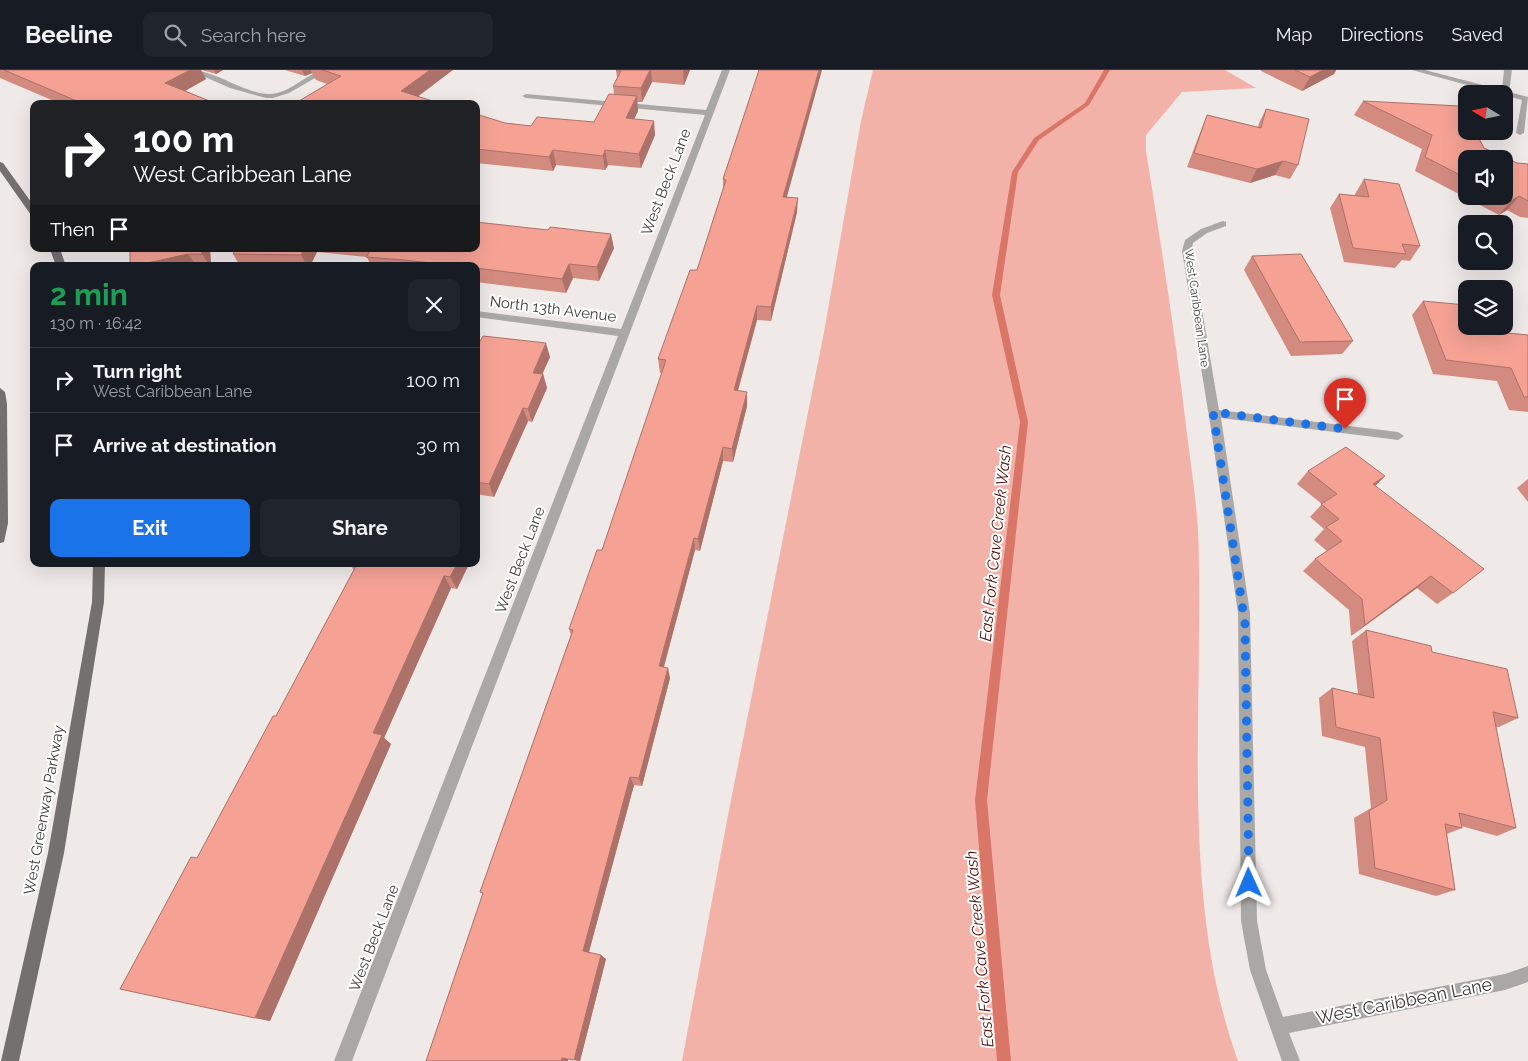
<!DOCTYPE html>
<meta charset="utf-8">
<style>
:root{--surface:#171b24;--page:#20242c;--text:#f1f3f6;--muted:#9ea1a6;--line:#363941;--accent:#1a73e8}
body{margin:0;font-family:Raleway,sans-serif;background:var(--page);color:var(--text);height:100vh;display:flex;flex-direction:column;font-size:19px;white-space:nowrap}
*{box-sizing:border-box;margin:0}
p{font-size:16px;color:var(--muted)}
.icon{flex:none;width:28px;height:28px;fill:none;stroke:currentColor;stroke-width:2;stroke-linecap:round;stroke-linejoin:round}
.map{position:relative;flex:1;overflow:hidden}
.panel{position:absolute;left:30px;top:192px;width:450px;height:305px;display:flex;flex-direction:column;background:var(--surface);border-radius:10px;box-shadow:0 5px 20px #0002}
.panel>*{flex:none}
.guide{position:absolute;left:30px;top:30px;width:450px;height:152px;border-radius:10px;box-shadow:0 5px 20px #0002;background:#202124;color:#fff;overflow:hidden}
.needle{width:32px;rotate:280deg}
.fabs{position:absolute;left:1458px;top:15px;display:grid;gap:10px}
.fabs a{display:grid;place-items:center;width:55px;height:55px;border-radius:10px;background:var(--surface);box-shadow:0 5px 20px #0002;font-size:25px}
.pin{position:absolute;display:grid;place-items:center;width:42px;height:42px;color:#fff;margin:-51px -21px;border-radius:50% 50% 50% 0;rotate:-45deg;box-shadow:0 0 5px #0007}
.pin .icon{rotate:45deg}
.me{position:absolute;width:55px;margin:-28px;rotate:359deg;stroke-linejoin:round;filter:drop-shadow(0 0 4px #0008)}
.turn{display:flex;align-items:center;gap:18px;height:105px;padding:0 20px;font-size:22px}
.turn .icon{width:65px;height:65px;stroke-width:2.5}
.turn b{display:block;font-size:35px;line-height:42px}
.then{display:flex;align-items:center;height:48px;padding:0 20px;background:#0003;gap:10px;font-size:19px}
.round{display:grid;place-items:center;flex:none;width:52px;height:52px;border-radius:10px;background:var(--page)}
.overview{display:flex;align-items:center;justify-content:space-between;height:85px;padding:0 20px}
h1{font-size:30px;font-weight:700;line-height:38px;color:#1e9e55}
.action{display:flex;gap:10px;margin-top:auto;padding:10px 20px}
.action a{flex:1;height:58px;border-radius:10px;background:var(--accent);color:#fff;font-size:20px;font-weight:700;line-height:58px;text-align:center}
.action a+a{background:var(--page);color:var(--text)}
ul{padding:0;list-style:none}
li{display:flex;align-items:center;gap:15px;height:65px;padding:0 20px;border-top:1px solid var(--line)}
li div{flex:1}
li b{display:block;font-size:19px}
li em{font-style:normal}
header{display:flex;align-items:center;gap:30px;box-sizing:border-box;height:70px;padding:0 25px;background:var(--surface);border-bottom:1px solid var(--line)}
header strong{font-size:24px}
nav{display:flex;gap:28px;margin-inline-start:auto;font-size:18px}
.search{width:350px;height:45px;background:var(--page);display:flex;align-items:center;gap:12px;box-sizing:border-box;padding:0 18px;border-radius:10px;color:var(--muted);font-size:19px}
.map>svg:first-child{display:block}
.green{fill:#f3b2a8}
.lines{fill:none;stroke-linecap:round;stroke-linejoin:round}
.stream{fill:#da7668;fill-rule:evenodd}
.minor{fill:#aaa7a7;fill-rule:evenodd}
.major{fill:#74706f;fill-rule:evenodd}
.wall{fill:#d38b80;fill-rule:evenodd}
.shaded-wall{fill:#ac7168}
.building{fill:#f5a295;stroke:#ac7168}
.route{stroke:#1a73e8;stroke-width:9;stroke-dasharray:0 16.2}
.labels{text-anchor:middle;stroke-width:4;stroke-linejoin:round;paint-order:stroke}
.far-street-label{font-size:12px;fill:#3d3b3a;stroke:#fff}
.street-label{font-size:15px;fill:#3d3b3a;stroke:#fff}
.water-label{font-size:16px;font-style:italic;fill:#4f110b;stroke:#fff}
.near-street-label{font-size:18px;fill:#3d3b3a;stroke:#fff}
</style>
<header>
<strong>Beeline</strong>
<div class="search"><svg class="icon" aria-label="search" viewBox="0 0 24 24"><circle cx="10" cy="10" r="6"/><path d="M15 15l6 6"/></svg>Search here</div>
<nav><a>Map</a><a>Directions</a><a>Saved</a></nav>
</header>
<div class="map">
<svg width="1528" height="991" viewBox="0 0 1528 991">
<rect width="100%" height="100%" fill="#efe9e8"/>
<!-- green -->
<path class="green" d="M873,0h352l31,18 -74,4 -36,43v16c15,94 30,188 41,283 4,32 9,64 11,96 7,174 -20,365 40,531h-556l47,-251 95,-478 37,-211z"/>
<g class="lines">
<!-- stream -->
<path class="stream" d="M1104,0h6l-21,35 -50,35 -21,32 -18,123 28,127 -41,378 24,261h-14l-22,-261 45,-378 -28,-127 20,-123 22,-34 51,-35z"/>
<!-- minor -->
<path class="minor" d="M189,0c27,0 51,22 79,24 23,1 39,-24 61,-24l-40,23 -16,5h-7l-36,-10z
M722,0h8l-378,991h-18l284,-725 -142,-19v-6l145,18 84,-214 -179,-17 -4,-2 4,-2 180,16z
M1412,0h13l77,20 2,-20h8l-3,22 19,5 -4,36 -4,2 -4,-2 6,-33z
M1223,151l3,1v4l-19,7 -14,10 -1,8 27,159 179,22 6,4 -6,4 -177,-22 29,195 7,308 9,49 17,47 222,-43 23,-8v16l-23,8 -216,43 11,28h-18l-32,-91 -9,-49 -3,-308 -27,-184 -29,-178 3,-11 16,-11z"/>
<!-- major -->
<path class="major" d="M0,92l3,1 31,43v10l-3,-1 -31,-44z
M50,179h10l6,17h-10z
M0,318l5,4 2,12 1,119 -4,19 -4,1z
M93,494h12l-1,38 -40,251 -45,208h-18l47,-208 44,-251z"/>
</g>
<!-- wall -->
<path class="wall" d="M0,0h201l5,9 -21,12 32,13h-156l-61,-26z
M202,0h21l-7,4z
M285,0h168l-126,14 -11,-4 -4,-7 -7,3z
M616,0h74l-6,15 -32,-3 -10,20h-5l1,9 -4,8 21,16 -14,33 -33,-3 -3,5 -49,-5 -3,6 -77,-8v-49l29,9 26,3 63,-4 20,-28 -1,-8 4,-8z
M759,0l28,127 10,15 -26,109 -14,-1 -19,71 9,1v14l-14,56 -10,-1 -23,90 -5,-1 -31,117 6,11 -28,108 -8,-1 -45,167 17,7 -26,102 -12,-2v2h-142l57,-167 -3,-2 91,-257 -2,-6 33,-79 60,-177h-2l-2,-14 39,-89 26,-82v-9z
M1261,0h75l-2,4 -32,17 -41,-20z
M1363,31l121,47 33,15 11,1v54l-8,-1 -13,-7 -8,5 -84,-44 7,-22 -68,-34zM1466,89l38,37h-38z
M1266,39l32,56 -8,14 -15,-4 -25,8 -63,-16 14,-37 6,-15 51,12 1,-4z
M1364,109l56,67 -10,15 -8,-1 -7,8 -51,-6 -14,-54 9,-14 16,2v-2z
M614,178l-15,33 -26,-3 -7,15 -90,-11v-16h-105l-4,-9 -50,-5 -7,14h-70l-7,-12 3,-5z
M210,179l1,17h-81z
M1252,186l101,85 -11,13 -51,2 -47,-86z
M1423,231l64,30 41,4v77l-19,-2 -12,-29 -64,-7 -21,-59z
M476,278l74,9 -8,17h1l4,14 -15,34 -4,-1 -34,76 -18,-3z
M1308,401l77,5 -10,10 78,107 -16,11 -20,-16 -66,48 -2,-26 -46,-39 12,-12 12,-8 -13,-11 10,-11 -14,-12 12,-13 -25,-20z
M1528,409v23l-11,-14z
M349,494h120l-12,25 -6,-1 -67,150 7,6 -121,277 -15,-3 -58,-160 79,-142 78,-146z
M1366,560l66,22 86,66 -19,9h-3l20,101 -19,8 -36,-10 1,2 -15,6 8,56 -19,6 -77,-22 -5,-56 17,-10 -6,-61 -43,-11 -3,-38 13,-10 26,6 -6,-53z"/>
<!-- shaded-wall -->
<path class="shaded-wall" d="M190,0h11l5,9 -32,18 -9,-14z
M214,0h9l-7,4z
M302,0h9l1,3 -7,3z
M430,0h23l-45,34 -7,-13z
M650,0h1l1,12 -10,20 -1,-14z
M683,0h7l-6,15 -1,-14z
M819,0h3l-39,141v-14z
M1323,0h13l-2,4 -32,17 8,-14z
M637,26l1,15 -10,21 -2,-14z
M654,51l1,14 -14,33 -2,-14z
M553,80l3,15 -3,6 -4,-14z
M605,80l3,15 -3,5 -2,-14z
M1283,91l-8,14 -25,8 7,-14z
M1519,126l-12,14 -8,5 12,-14z
M798,128l-1,14 -26,109v-14z
M611,164l3,14 -15,33 -2,-14z
M201,179h9l1,17h-1l-8,-12z
M304,179h12l1,3 -7,14h-3l-6,-11z
M188,184l9,12h-63z
M569,194l4,14 -7,15 -4,-14z
M757,236v14l-23,84v-14z
M546,273l4,14 -13,29 -4,-13z
M543,304l4,14 -15,34 -4,-13z
M747,322v14l-14,56 -1,-13z
M523,338l5,13 -34,76 -5,-13z
M723,377v14l-23,90 -2,-12z
M1385,406l-13,13 1,-5z
M694,468l1,12 -34,127 -2,-11z
M457,494h12l-12,25 -7,-12z
M444,506l7,12 -67,150 7,6 -121,277 -15,-3 118,-285z
M1431,506l-14,12 -66,48 14,-11z
M668,598l2,10 -28,108 -3,-8z
M630,707l4,8 -46,170 -5,-4z
M601,885l5,4 -26,102 -6,-1z
M562,988l6,1v2h-7z"/>
<!-- building -->
<path class="building" d="M4,0h186l-25,13 52,21h-133z
M322,0h108l-29,21 41,13h-148l47,-28z
M616,0h34l-9,18 -28,-2 8,-15z
M759,0h60l-36,127 15,1 -27,109 -14,-1 -23,84 13,2 -15,57 -9,-2 -25,92 -4,-1 -35,128 9,2 -29,110 -9,-1 -47,174 18,4 -27,105 -12,-2 -1,3h-135l57,-168 -3,-1 93,-262 -4,-1 28,-79h5l64,-190 -8,-1 32,-89h7l29,-90 -3,-1z
M1295,0h28l-13,7z
M609,24l28,2 -11,22 28,3 -15,33 -34,-4 -2,6 -50,-6 -4,7 -73,-8v-35l29,9 26,3 6,-9 57,5z
M1363,31l97,5 6,11v14h9l9,17 33,15 11,1v37l-9,-5 -8,5 -9,-5h2v-37h-38v19l-41,-21 7,-22z
M1266,39l43,10 -11,46 -15,-4 -26,8 -63,-16 13,-38 54,13z
M1364,109l35,5 21,62 -18,-2 4,10 -53,-6 -14,-54 30,3z
M476,152l72,8 2,-3 61,7 -14,33 -28,-3 -7,15 -86,-11v-2h-17l-55,-6 -38,-3 6,-8h104z
M130,179h71l1,5h-14l-54,12h-4z
M236,179h68l-3,6 -68,-1z
M1301,184l52,87 -53,1 -48,-86z
M1423,231l43,4v21h19l2,5 41,4v62h-4l-13,-29 -65,-8z
M483,266l63,7 -13,30 10,1 -15,35 -5,-1 -34,76 -13,-2v-134z
M1346,377l39,29 -12,8 111,85 -31,24 -22,-17 -66,49 -3,-26 -47,-40 27,-18 -16,-14 13,-8 -18,-15 16,-10 -29,-23z
M357,494h100l-7,13 -6,-1 -71,157 9,2 -127,283 -135,-29 71,-132 6,1 76,-142h3z
M1366,560l65,16 1,6 75,17 11,49 -25,-6 23,116 -57,-15 3,15 -17,-4 10,66 -80,-22 -6,-57 18,-11 -7,-62 -44,-11 -4,-39 42,10z"/>
<g class="lines">
<!-- route -->
<path class="route" d="M1249,813l-4,-259 -32,-212 132,17"/>
</g>
<g class="labels">
<!-- far-street labels -->
<g class="far-street-label">
<text transform="translate(1197 238) rotate(82)" y="4">West Caribbean Lane</text>
</g>
<!-- street labels -->
<g class="street-label">
<text transform="translate(666 112) rotate(-69)" y="5">West Beck Lane</text>
<text transform="translate(553 239) rotate(7)" y="5">North 13th Avenue</text>
<text transform="translate(520 490) rotate(-69)" y="5">West Beck Lane</text>
<text transform="translate(44 740) rotate(-80)" y="5">West Greenway Parkway</text>
<text transform="translate(374 868) rotate(-69)" y="5">West Beck Lane</text>
</g>
<!-- water labels -->
<g class="water-label">
<text transform="translate(995 473) rotate(-84)" y="6">East Fork Cave Creek Wash</text>
<text transform="translate(979 879) rotate(-95)" y="6">East Fork Cave Creek Wash</text>
</g>
<!-- near-street labels -->
<g class="near-street-label">
<text transform="translate(1404 931) rotate(-11)" y="6">West Caribbean Lane</text>
</g>
</g>
</svg>
<div class="fabs">
<a><svg class="needle" viewBox="-14 -14 28 28"><path d="M0-13l5 13h-10z" fill="#e53935"/><path d="M0 13l5-13h-10z" fill="#9ea1a6"/></svg></a>
<a><svg class="icon" aria-label="sound" viewBox="0 0 24 24"><path d="M4 9h4l5-4v14l-5-4H4zM17 9q2 3 0 6"/></svg></a>
<a><svg class="icon" aria-label="search" viewBox="0 0 24 24"><circle cx="10" cy="10" r="6"/><path d="M15 15l6 6"/></svg></a>
<a><svg class="icon" aria-label="layers" viewBox="0 0 24 24"><path d="M12 4l9 5-9 5-9-5zM3 14l9 5 9-5"/></svg></a>
</div>
<div class="pin" style="left:1345px;top:359px;background:#d93025"><svg class="icon" aria-label="arrive" viewBox="0 0 24 24"><path d="M6 21V4h12l-3 4 3 4H6"/></svg></div>
<svg class="me" style="left:1249px;top:813px" viewBox="-20 -20 40 40"><path d="M0-17L14 15 0 8-14 15z" fill="#1a73e8" stroke="#fff" stroke-width="4"/></svg>
<div class="guide">
<div class="turn"><svg class="icon" aria-label="right" viewBox="0 0 24 24"><path d="M7 20v-9h11M14 6l5 5-5 5"/></svg><div><b>100 m</b>West Caribbean Lane</div></div>
<div class="then">Then<svg class="icon" aria-label="arrive" viewBox="0 0 24 24"><path d="M6 21V4h12l-3 4 3 4H6"/></svg></div>
</div>
<section class="panel">
<div class="overview"><div><h1>2 min</h1><p>130 m · 16:42</p></div><a class="round"><svg class="icon" aria-label="close" viewBox="0 0 24 24"><path d="M6 6l12 12M18 6L6 18"/></svg></a></div>
<ul>
<li><svg class="icon" aria-label="right" viewBox="0 0 24 24"><path d="M7 20v-9h11M14 6l5 5-5 5"/></svg><div><b>Turn right</b><p>West Caribbean Lane</p></div><em>100 m</em></li>
<li><svg class="icon" aria-label="arrive" viewBox="0 0 24 24"><path d="M6 21V4h12l-3 4 3 4H6"/></svg><div><b>Arrive at destination</b></div><em>30 m</em></li>
</ul>
<div class="action"><a>Exit</a><a>Share</a></div>
</section>
</div>
